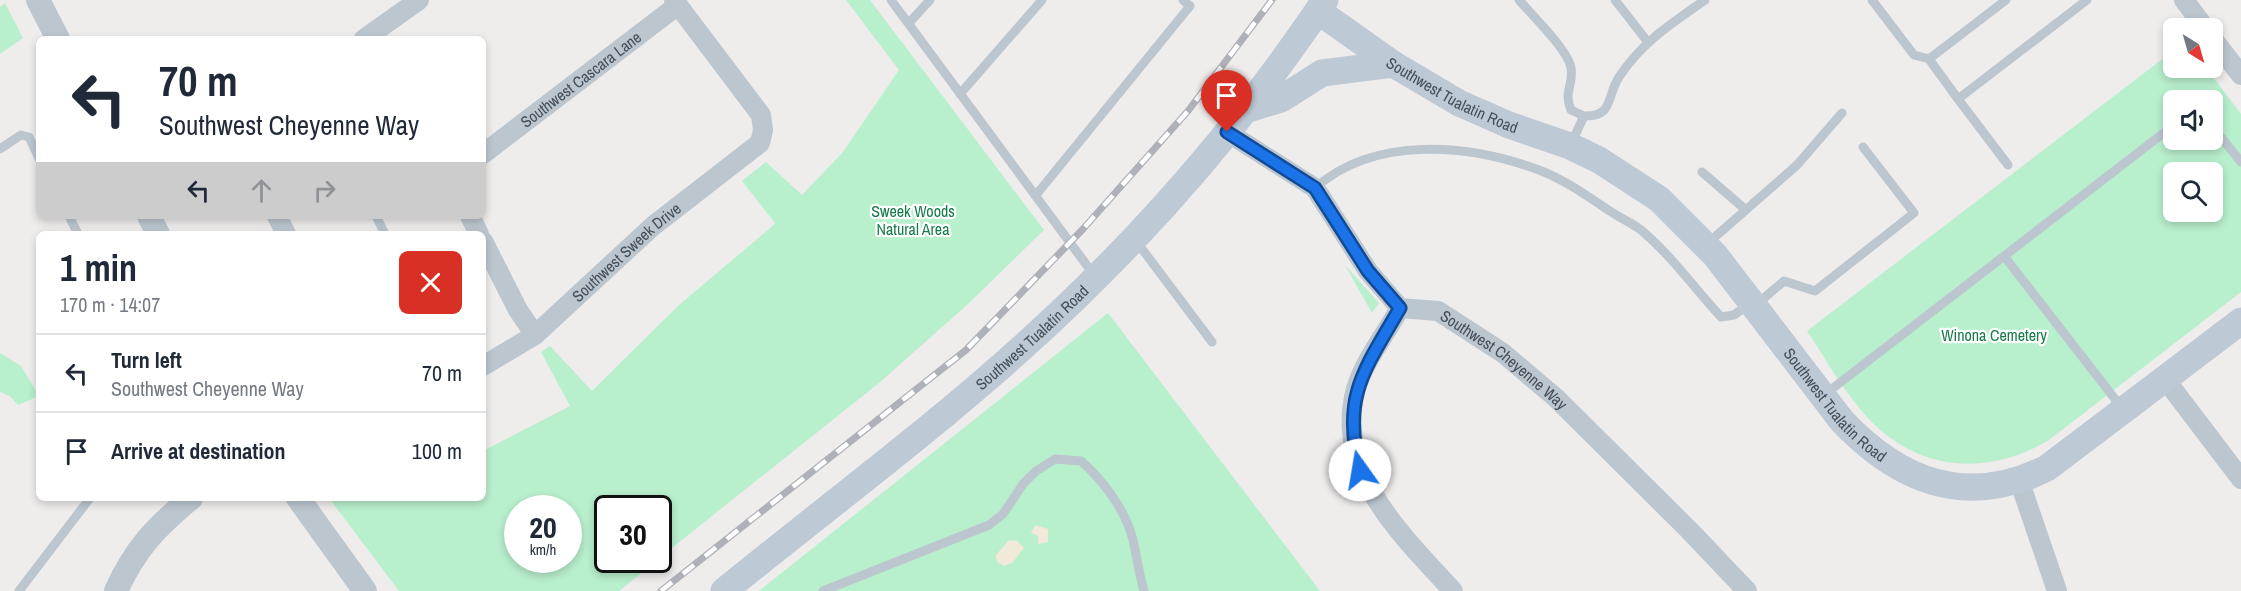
<!DOCTYPE html>
<meta charset="utf-8">
<style>
:root{--surface:#fff;--page:#f2f2f3;--text:#1f2937;--muted:#747a83;--line:#e0e1e3}
body{margin:0;font-family:"Archivo Narrow",sans-serif;background:var(--page);color:var(--text);height:100vh;display:flex;flex-direction:column;font-size:22px;white-space:nowrap}
*{box-sizing:border-box;margin:0}
p{font-size:20px;color:var(--muted)}
.icon{flex:none;width:33px;height:33px;fill:none;stroke:currentColor;stroke-width:2;stroke-linecap:round;stroke-linejoin:round}
.map{position:relative;flex:1;overflow:hidden}
.drawer{position:absolute;left:36px;top:231px;width:450px;height:270px;display:flex;flex-direction:column;background:var(--surface);border-radius:9px;box-shadow:0 3px 9px #0003}
.drawer>*{flex:none}
.banner{position:absolute;left:36px;top:36px;width:450px;height:183px;border-radius:9px;box-shadow:0 3px 9px #0003;background:#fff;color:var(--text);overflow:hidden}
.needle{width:39px;rotate:143deg}
.fabs{position:absolute;left:2163px;top:18px;display:grid;gap:12px}
.fabs a{display:grid;place-items:center;width:60px;height:60px;border-radius:9px;background:var(--surface);box-shadow:0 3px 9px #0003;font-size:30px}
.speed{position:absolute;left:504px;top:495px;display:flex;gap:12px;font-size:30px;font-weight:700;text-align:center}
.speed>*{display:grid;place-content:center;width:78px;height:78px;border-radius:50%;background:var(--surface);box-shadow:0 3px 9px #0003;line-height:1}
.speed small{font-size:15px;font-weight:400}
.speed .limit{border:3px solid #111;border-radius:9px;background:#fff;color:#111}
.pin{position:absolute;display:grid;place-items:center;width:51px;height:51px;color:#fff;margin:-62px -26px;border-radius:50% 50% 50% 0;rotate:-45deg;box-shadow:0 0 6px #0007}
.pin .icon{rotate:45deg}
.me{position:absolute;width:66px;margin:-33px;rotate:347deg;stroke-linejoin:round;filter:drop-shadow(0 0 4px #0008)}
.turn{display:flex;align-items:center;gap:21px;height:126px;padding:0 24px;font-size:27px}
.turn .icon{width:78px;height:78px;stroke-width:2.5}
.turn b{display:block;font-size:42px;line-height:51px}
.lanes{display:flex;align-items:center;height:57px;padding:0 24px;background:#0003;justify-content:center;gap:30px;direction:ltr}
.lanes .off{opacity:.35}
.round{display:grid;place-items:center;flex:none;width:63px;height:63px;border-radius:9px;background:var(--page)}
.overview{display:flex;align-items:center;justify-content:space-between;height:102px;padding:0 24px}
h1{font-size:36px;font-weight:700;line-height:45px}
ul{padding:0;list-style:none}
li{display:flex;align-items:center;gap:18px;height:78px;padding:0 24px;border-top:2px solid var(--line)}
li div{flex:1}
li b{display:block;font-size:22px}
li em{font-style:normal}
.map>svg:first-child{display:block}
.green{fill:#b8efcd;fill-rule:evenodd}
.sand{fill:#f1eadb}
.lines{fill:none;stroke-linecap:round;stroke-linejoin:round}
.service{stroke:#bcc6cf;stroke-width:9}
.minor{stroke:#bcc6cf;stroke-width:20}
.tertiary{stroke:#bcc6cf;stroke-width:24}
.secondary{stroke:#bec9d6;stroke-width:27}
.rail-casing{stroke:#aeb1b7;stroke-width:7}
.rail{stroke:#fff;stroke-width:4.5;stroke-dasharray:14;stroke-linecap:butt}
.route-casing{stroke:#114b97;stroke-width:15}
.route{stroke:#1a73e8;stroke-width:10}
.labels{text-anchor:middle;stroke-width:4.5;stroke-linejoin:round;paint-order:stroke}
.street-label{font-size:16px;fill:#444f59;stroke:#fff}
.park-label{font-size:16px;fill:#157b48;stroke:#fff}
</style>
<div class="map">
<svg width="2241" height="591" viewBox="0 0 2241 591">
<rect width="100%" height="100%" fill="#efecec"/>
<!-- green -->
<path class="green" d="M846,0h24l174,230 -77,75 -88,78 -221,176v-51h-50v52h50l-39,31h-220l-70,-93h154v-47l87,-45 -29,-54 9,-6 42,45 87,-86 89,-75 7,-7 -33,-42 24,-19 36,33 41,-43 56,-82zM518,508h50v52h-50z
M5,3l18,35 -23,16v-47z
M2173,51l1,17h32l35,46v178l-192,148c-69,41 -143,29 -193,-36 -18,-23 -33,-49 -49,-73zM2174,100h38v40h-38zM2174,172h38v40h-38z
M1345,265l34,38 -7,10z
M1108,313l212,278h-561z
M0,353l21,13 18,30 -21,9 -8,-9 -10,-4z"/>
<!-- sand -->
<path class="sand" d="M1035,525l13,4v13l-10,2v-8l-7,-3z
M1009,540l8,1 7,7 -12,15 -8,3 -7,-4 -1,-7z"/>
<g class="lines">
<!-- service -->
<path class="service" d="M891,0l203,275
M1519,0c13,15 49,50 52,68 3,17 -8,23 0,42l13,6
M1615,0l32,41
M1872,0l42,55 15,4 29,40 129,-99
M909,23l21,-23
M1929,59l77,-59
M960,94l82,-94
M1958,99l50,66
M2212,126l29,36
M1571,144l13,-28c30,1 22,-19 35,-39 24,-36 52,-53 86,-77
M0,149l21,-14 8,2 10,21
M1702,172l44,38
M1315,188c60,-53 154,-44 224,-18 26,10 48,26 71,41 10,7 22,12 31,19 31,26 53,58 80,87l13,-2 15,-11
M1036,195l154,-189 -7,-6
M69,216l9,18
M376,216l9,18
M1136,241l76,101
M1708,243l89,-78 45,-52
M2004,256l118,152
M1757,304l27,-23 31,10 99,-78 -51,-66
M1824,395l350,-270
M19,591l71,-93
M823,591l166,-66 14,-11 20,-30 13,-13 19,-12 26,2c22,19 45,50 52,79 4,17 6,34 11,51"/>
<!-- minor -->
<g class="minor">
<path d="M2184,0l21,28"/>
<path d="M2212,38l29,37"/>
<path d="M364,39l55,-39"/>
<path id="s1" d="M1227,132l88,56 53,83 32,37 38,3 65,42 53,45 133,132 58,61"/>
<path id="s2" d="M483,154l195,-149"/>
<path d="M277,216l9,18"/>
<path d="M470,216l9,18"/>
<path d="M483,241l35,69 17,25"/>
<path d="M1400,308c-14,26 -36,53 -44,81 -23,83 47,147 97,202"/>
<path id="s3" d="M483,366l52,-31 118,-109 107,-83 3,-13 -2,-15 -87,-115"/>
<path d="M2165,379l76,100"/>
<path d="M2019,480l38,111"/>
</g>
<!-- tertiary -->
<path class="tertiary" d="M38,0l20,39
M149,216l9,18
M298,498l67,93
M116,591c19,-42 39,-63 75,-93"/>
<!-- secondary -->
<g class="secondary">
<path id="s4" d="M1318,11l75,53 66,39 50,22 61,21 29,14 60,39 56,56 127,166c58,61 125,87 205,47l194,-147"/>
<path d="M1245,110l36,-11 41,-26 71,-9"/>
<path id="s5" d="M724,591c97,-79 198,-154 291,-237 117,-104 223,-224 310,-354"/>
</g>
<!-- rail casing -->
<g class="rail-casing">
<path id="rail" d="M661,591l305,-241 117,-121 105,-118 84,-111"/>
</g>
<!-- rail -->
<use href="#rail" class="rail"/>
</g>
<g class="lines">
<!-- route casing -->
<g class="route-casing">
<path id="route" d="M1227,132l88,56 53,83 32,37c-35,61 -59,88 -40,162"/>
</g>
<!-- route -->
<use href="#route" class="route"/>
</g>
<g class="labels">
<!-- street labels -->
<g class="street-label">
<text dy="6" stroke="none"><textPath href="#s2" startOffset="123">Southwest Cascara Lane</textPath></text>
<text dy="6" stroke="none"><textPath href="#s4" startOffset="159">Southwest Tualatin Road</textPath></text>
<text dy="6" stroke="none"><textPath href="#s3" startOffset="184">Southwest Sweek Drive</textPath></text>
<text dy="6" stroke="none"><textPath href="#s5" startOffset="399">Southwest Tualatin Road</textPath></text>
<text dy="6" stroke="none"><textPath href="#s1" startOffset="372">Southwest Cheyenne Way</textPath></text>
<text dy="6" stroke="none"><textPath href="#s4" startOffset="663">Southwest Tualatin Road</textPath></text>
</g>
<!-- park labels -->
<g class="park-label">
<text x="913" y="217">Sweek Woods<tspan x="913" dy="18">Natural Area</tspan></text>
<text x="1994" y="341">Winona Cemetery</text>
</g>
</g>
</svg>
<div class="fabs">
<a><svg class="needle" viewBox="-14 -14 28 28"><path d="M0-13l5 13h-10z" fill="#e53935"/><path d="M0 13l5-13h-10z" fill="#747a83"/></svg></a>
<a><svg class="icon" aria-label="sound" viewBox="0 0 24 24"><path d="M4 9h4l5-4v14l-5-4H4zM17 9q2 3 0 6"/></svg></a>
<a><svg class="icon" aria-label="search" viewBox="0 0 24 24"><circle cx="10" cy="10" r="6"/><path d="M15 15l6 6"/></svg></a>
</div>
<div class="speed"><div>20<small>km/h</small></div><div class="limit">30</div></div>
<div class="pin" style="left:1227px;top:132px;background:#d93025"><svg class="icon" aria-label="arrive" viewBox="0 0 24 24"><path d="M6 21V4h12l-3 4 3 4H6"/></svg></div>
<svg class="me" style="left:1360px;top:470px" viewBox="-20 -20 40 40"><circle r="19" fill="#fff"/><path d="M0-13L10 11 0 6-10 11z" fill="#1a73e8"/></svg>
<div class="banner">
<div class="turn"><svg class="icon" aria-label="left" viewBox="0 0 24 24"><path d="M17 20v-9H6M10 6l-5 5 5 5"/></svg><div><b>70 m</b>Southwest Cheyenne Way</div></div>
<div class="lanes"><svg class="icon" aria-label="left" viewBox="0 0 24 24"><path d="M17 20v-9H6M10 6l-5 5 5 5"/></svg><svg class="icon off" aria-label="ahead" viewBox="0 0 24 24"><path d="M12 20V5M6 11l6-6 6 6"/></svg><svg class="icon off" aria-label="right" viewBox="0 0 24 24"><path d="M7 20v-9h11M14 6l5 5-5 5"/></svg></div>
</div>
<section class="drawer">
<div class="overview"><div><h1>1 min</h1><p>170 m · 14:07</p></div><a class="round" style="background:#d93025;color:#fff"><svg class="icon" aria-label="close" viewBox="0 0 24 24"><path d="M6 6l12 12M18 6L6 18"/></svg></a></div>
<ul>
<li><svg class="icon" aria-label="left" viewBox="0 0 24 24"><path d="M17 20v-9H6M10 6l-5 5 5 5"/></svg><div><b>Turn left</b><p>Southwest Cheyenne Way</p></div><em>70 m</em></li>
<li><svg class="icon" aria-label="arrive" viewBox="0 0 24 24"><path d="M6 21V4h12l-3 4 3 4H6"/></svg><div><b>Arrive at destination</b></div><em>100 m</em></li>
</ul>
</section>
</div>
